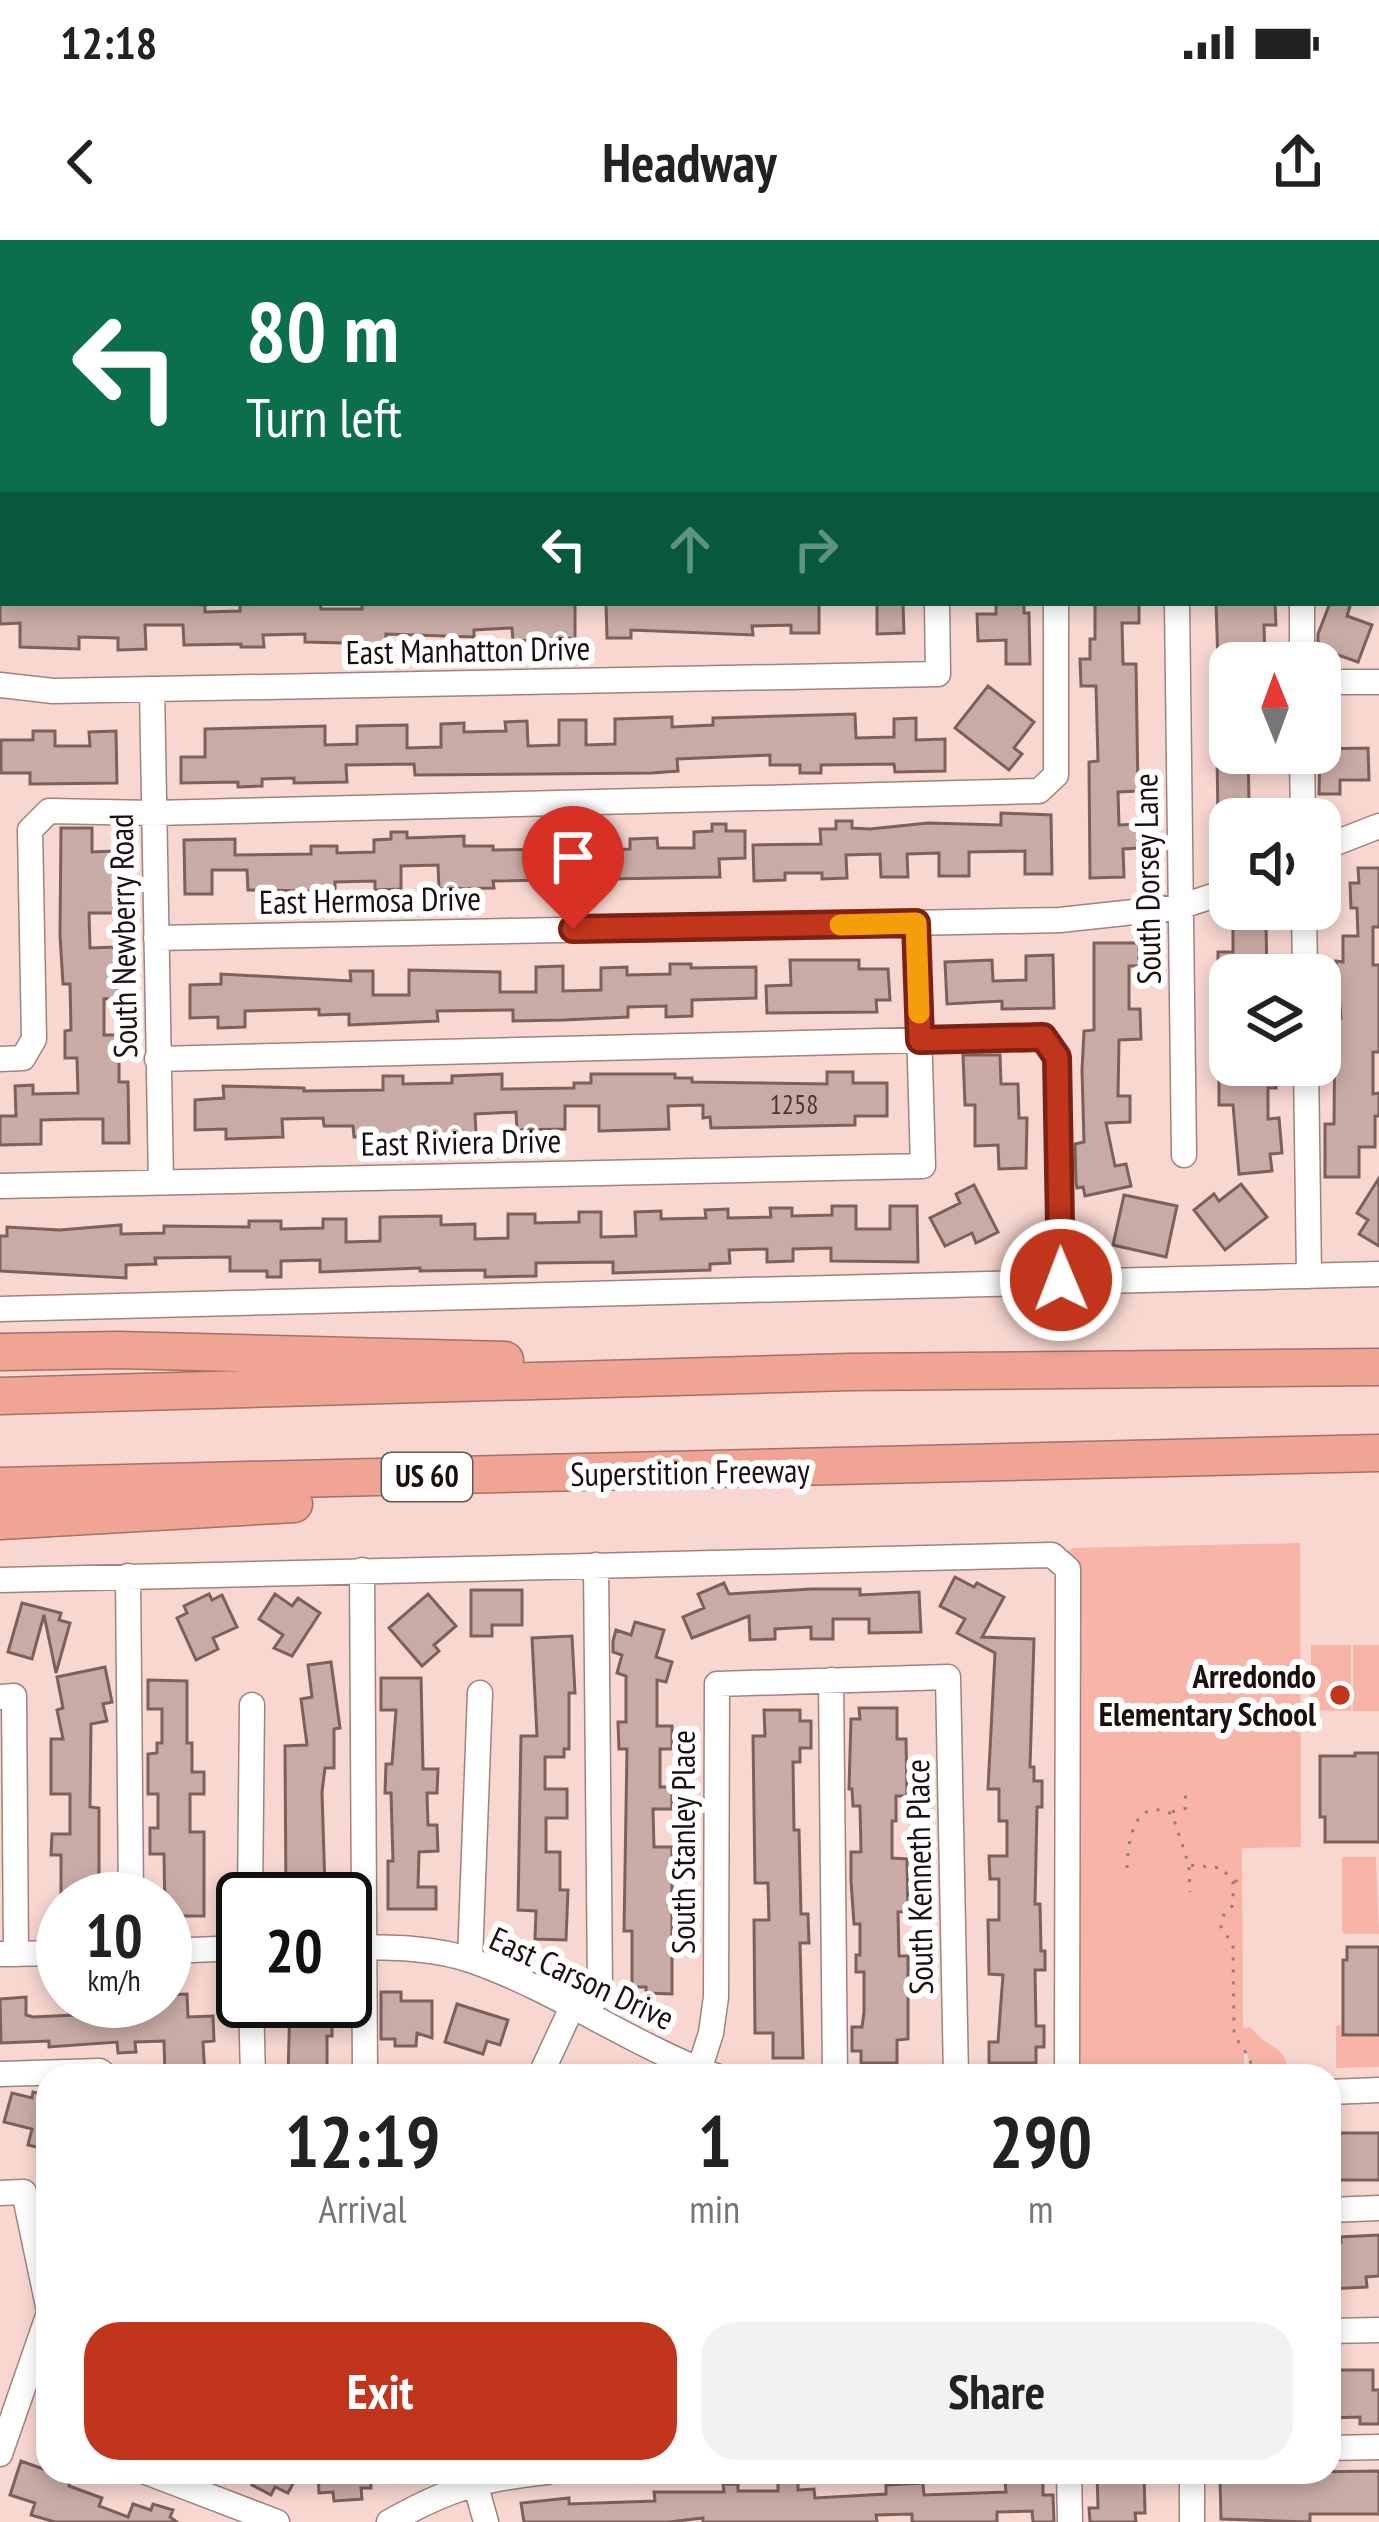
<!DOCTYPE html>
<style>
:root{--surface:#fff;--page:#f2f2f2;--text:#222;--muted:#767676;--accent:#c1351d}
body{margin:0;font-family:"PT Sans Narrow",sans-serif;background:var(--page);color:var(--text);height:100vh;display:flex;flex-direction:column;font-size:45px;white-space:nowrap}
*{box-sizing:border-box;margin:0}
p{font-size:39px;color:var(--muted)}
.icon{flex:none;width:66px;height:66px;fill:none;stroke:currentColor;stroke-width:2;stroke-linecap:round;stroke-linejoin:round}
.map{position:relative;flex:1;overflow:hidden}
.side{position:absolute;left:36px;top:1824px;width:1305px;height:420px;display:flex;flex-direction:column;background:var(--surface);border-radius:36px;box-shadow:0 6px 18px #0003}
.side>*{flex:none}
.banner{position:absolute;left:0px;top:0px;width:1380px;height:366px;box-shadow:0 6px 18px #0003;background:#0b6e4f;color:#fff;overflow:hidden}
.needle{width:78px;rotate:359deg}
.controls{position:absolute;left:1209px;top:402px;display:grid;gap:24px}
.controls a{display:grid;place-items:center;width:132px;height:132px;border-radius:24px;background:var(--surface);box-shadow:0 6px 18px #0003;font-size:60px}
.speed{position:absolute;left:36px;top:1632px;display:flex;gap:24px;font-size:60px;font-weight:700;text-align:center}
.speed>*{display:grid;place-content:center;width:156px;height:156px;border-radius:50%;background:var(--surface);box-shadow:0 6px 18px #0003;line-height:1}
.speed small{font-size:30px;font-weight:400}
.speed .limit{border:6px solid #111;border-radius:18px;background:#fff;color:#111}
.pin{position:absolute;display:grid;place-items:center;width:102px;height:102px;color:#fff;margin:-123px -51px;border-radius:50% 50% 50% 0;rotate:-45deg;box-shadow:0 0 12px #0007}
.pin .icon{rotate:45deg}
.me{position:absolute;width:132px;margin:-66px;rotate:359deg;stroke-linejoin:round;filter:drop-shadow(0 0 9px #0008)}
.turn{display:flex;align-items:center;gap:42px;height:252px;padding:0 48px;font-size:54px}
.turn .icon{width:156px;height:156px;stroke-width:2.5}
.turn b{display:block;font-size:84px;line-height:102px}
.lanes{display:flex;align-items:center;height:114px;padding:0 48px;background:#0003;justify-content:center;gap:60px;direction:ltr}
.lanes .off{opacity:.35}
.eta{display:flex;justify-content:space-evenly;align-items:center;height:204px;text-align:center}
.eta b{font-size:72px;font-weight:700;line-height:84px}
.button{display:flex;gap:24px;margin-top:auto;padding:24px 48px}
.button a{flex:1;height:138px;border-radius:36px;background:var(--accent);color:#fff;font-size:48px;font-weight:700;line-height:138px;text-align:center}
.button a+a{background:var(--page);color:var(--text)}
.status{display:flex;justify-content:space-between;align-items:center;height:84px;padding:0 60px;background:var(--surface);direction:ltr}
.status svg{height:33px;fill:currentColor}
header{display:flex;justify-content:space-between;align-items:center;height:156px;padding:0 48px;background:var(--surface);font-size:54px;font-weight:700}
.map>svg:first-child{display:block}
.green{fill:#f8b5a7}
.building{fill:#c9aba5;stroke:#7c615b;stroke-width:3}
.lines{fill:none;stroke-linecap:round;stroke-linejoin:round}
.minor-casing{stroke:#9f837c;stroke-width:27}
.highway-casing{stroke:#a57065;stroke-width:39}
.path{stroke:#957e79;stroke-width:3;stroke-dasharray:3 9;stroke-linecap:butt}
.minor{stroke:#fff;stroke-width:24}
.highway{stroke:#f0a494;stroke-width:36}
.route-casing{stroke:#7d2213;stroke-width:30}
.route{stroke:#c1351d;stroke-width:21}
.slow{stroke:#f59e0b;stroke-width:21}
.poi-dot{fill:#c1351d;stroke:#fff;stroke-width:4.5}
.labels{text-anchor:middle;stroke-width:12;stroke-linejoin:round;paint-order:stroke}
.number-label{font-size:27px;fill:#463734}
.shield{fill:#fff;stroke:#5f5856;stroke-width:3}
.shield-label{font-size:30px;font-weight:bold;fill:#1b100e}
.street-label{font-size:33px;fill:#1b100e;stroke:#fff}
.poi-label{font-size:33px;font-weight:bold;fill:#1b100e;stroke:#fff;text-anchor:end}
</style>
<div class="status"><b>12:18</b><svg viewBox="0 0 49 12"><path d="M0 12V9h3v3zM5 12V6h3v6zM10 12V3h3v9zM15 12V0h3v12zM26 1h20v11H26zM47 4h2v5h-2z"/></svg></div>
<header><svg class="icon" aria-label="back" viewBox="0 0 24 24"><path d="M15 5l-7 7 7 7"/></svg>Headway<svg class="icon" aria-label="share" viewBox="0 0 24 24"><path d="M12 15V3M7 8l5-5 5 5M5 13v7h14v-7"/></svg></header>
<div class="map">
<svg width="1379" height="2282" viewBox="0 0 1379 2282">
<rect width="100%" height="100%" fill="#f7d7d0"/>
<!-- green -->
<path class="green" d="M1300,1303l1,304 -59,1 1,180 8,-1c10,18 37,20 36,42l-33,1 -10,-21v27h-177l-10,-516 16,-12z
M1311,1405h40v66l-40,-1z
M1353,1405h26v66h-26z
M1342,1617h34l3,77h-33l-4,-3z
M1341,1785l1,12 37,-1v31l-43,1v-42z"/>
<!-- building -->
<path class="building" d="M0,363h168l37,2v7l35,-1v-8h80l1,6h41v-6h213v35l-62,3 -1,-13 -38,2v7l-88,-3v10l-81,-2v-8l-42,1 1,12h-23v-3l-57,1 -1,-20h-38l1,24 -28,1v-12l-39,-1v12l-59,-2v-24l-20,1z
M606,363h213v30h-28v-8l-39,1 1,9 -122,-5v8h-24z
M877,363h26l1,30 -27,1z
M996,363h28v10h5l1,51h-24v-24l-28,1 -1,-27h19z
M1095,363h44v20h-17l1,41h13l2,127 -20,1 1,33 19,-1v24l-15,1 1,28 -34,1 -1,-116 9,-1 -2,-75h-15l-1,-27h10v-20h5z
M1216,363h59l1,22h-12l1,38h-47z
M1330,363h21l-4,13 25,9 -14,37 -40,-14v-14z
M988,446l46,36 -20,26 8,6 -13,16 -54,-42z
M855,474l1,24 38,-1v-18l22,-1v22l29,-1v32l-50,1 -1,-8 -73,1v8h-21v-8h-30v-10l-93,4 1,12 -26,2 -237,2 -1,-11 -68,1 1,17 -53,1v-5l-32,1v7l-24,1v-5l-57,1v-26h24v-28l120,-3v19l32,-1v-18l50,-1v23l34,-1v-23l23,-1v9l42,-1 -1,-9 22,-1 1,25 31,-1v-25h27v25l29,-1v-25l57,-2v10l41,-2v-7z
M33,491h22v15h35l-1,-14 27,-1 1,52 -87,1v-11h-29v-33h32z
M1368,508l1,32h-29v14h-21l1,-45z
M1217,513h31l1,47h10v19h-41z
M1001,573l50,2 1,59h-27v-23l-56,1v24h-30v-23l-32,1 1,23h-27l-1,-23 -34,1 1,23 -25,1v-6h-37v7l-31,1 -1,-36 68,-1 -1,-15h16v-8h16v7l18,1 58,-6 73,2z
M712,584h14v7h19v27l-26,1 1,18 -227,4 1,7 -55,1 -1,-24 -37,1v23l-26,1v-9l-40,1v9h-23l-64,-1 -1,-20h-35v24h-27l-1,-54 51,-1v16l76,-1v-8h26v7l37,-1v-12l17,-1v-7h16v6l57,-2v10h29v4l84,-1 -1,-7 17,-1v9l37,-1v-10l27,-1 1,10h36v-16l18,-1z
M61,588h31v24l21,-1 1,62h-25l1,35 27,-1 1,51 -14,1v36h15v47h9l1,61h-26v-24h-25l-37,1v24l-41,1v-29h16l-1,-30 18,-1v9l45,-1 -1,-35h-12v-27l6,-1 -1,-46h-7l-3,-49z
M1358,628h21v59h-6v38h6v87h-6v42l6,-1v23h-4v31h-16v30h-34v-53h9l1,-105 6,-1 -5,-57 7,1v-26h15l-1,-28h-6l-1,-25h9z
M1266,683l1,52h-49v-23h15v-28z
M1094,703h45v23h-10v43h11l1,30 -22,1 -1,56h12v26l-24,1 9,43 11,-2 5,22 -46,10 -2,-9 -6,1 -1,-5 -1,-39 9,-2 -2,-72 2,-39 10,-1z
M1053,715l1,53 -52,1v-8l-55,3 -2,-42 47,-2 1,21 33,-1v-24z
M790,720h69v9h29l2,31h-14l1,12 -110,1 -1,-27 25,-1z
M670,724h21v4l65,-1v31l-64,2v16l-26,1v-11l-38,1v10l-64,3 -51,1v-11l-76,1 1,10 -89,4v-11l-30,1v-6l-74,2v16l-27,1v-11l-28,1v-33l31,-1v-10l130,7 -1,-10h23v24h36v-25l91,2v20h36v-25l27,-1v25l38,-1v-22l26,-1v8l43,-1z
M963,815h37l1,29h17l1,34h8l-1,50 -27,1 -1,-24 -23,1v-41h-10z
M1219,825h57v23h-8v31l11,-1 3,35 -12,1 2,17 -33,3 -6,-69h-14z
M827,832h26v11h34v33h-32v9l-144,3 -1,-11 -7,1v-13l-35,1 1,23 -70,2v-25h-34v23l-48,1 -1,-18 -41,2 1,20 -122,3 -1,-11h-29l-1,-8 -41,1 1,18 -57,2v-10l-31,1v-30l29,-2 -1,-12 81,2v3l79,-1v-14h20v8l49,-1v-7l50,-2v15l72,-1v-5h17v-9h84v4h17v4l135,2z
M1379,938v68l-20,-12 9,-14 -11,-7z
M1241,944l26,33 -42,33 -31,-40 20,-16 5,7z
M974,945l24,47 -22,11 -4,-10 -27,13 -15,-28 30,-15 -4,-9z
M1124,955l53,11 -11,51 -53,-12z
M832,966h24v23h34v-23h27l1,56 -87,-1v-13l-38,1v12l-26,1v-13l-38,1 1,13 -20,1v6l-97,3v-11l-77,1v13l-51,1v-7l-65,1v-3l-100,4v-12l-39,1v16h-14v-6h-37v-14l-75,1 1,6 -30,1v13l-126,-7v-35h7v-9l53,3 61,-5v9l43,-1v-7l85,1v-6h32v8l42,-1v-9h23v23l34,-1v-24l61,-1v9l34,-1v15l33,-1v-24h27v9l44,-1v-10h22v25l35,-1 -1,-24 26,-1v8l45,-1 -1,-8 23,-1v9l43,-1 -1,-9h22v8l40,-1z
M955,1337l19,10 3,-4 27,14 -22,40 52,2 -4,128h4v14h8v26h-5l-2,97h5l1,47h4v19h-10l1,56h8v21h-8v16h-47v-21h9l5,-67 -14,-1 -1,-54h11v-41h-9l-1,-23h18v-35h-8v-32h-11l7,-136 -38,-20 8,-14 -25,-13z
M724,1343l5,11 82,-5h49v6l59,-3 2,40 -52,1v-14h-36v20h-22v-12l-36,2v10l-25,1 -1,-24 -57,22 -9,-21 21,-9 -6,-14z
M471,1350h51v35h-30v11h-21z
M209,1354l3,6 10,-5 15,32 -24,11 5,11 -22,11 -19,-42 10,-5 -3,-7z
M275,1354l17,12 6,-8 22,15 -28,43 -18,-8 9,-13 -24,-16z
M428,1354l28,32 -22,19 5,6 -17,15 -33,-38z
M22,1363l39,10 -2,7 11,3 -14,50 -12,-58 -12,44 -24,-7z
M635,1382l29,8 -8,27 16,5 -6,20 -9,-2v46h15v23h-12v38h12v22h-19l1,38h18v147l-26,-1v-6h-14v-56h-8l3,-182h-8l-1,-27h8v-46l-9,-3 5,-18 -9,-3v-11l3,-11 15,5z
M572,1396l3,57h-6v56h-5v8h-19v32h22v29h-21v34h14v38h8l-2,50 -31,-1 1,-28 -18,-1 3,-174h16l-5,-98z
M331,1422l9,66 -6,1v39h-9l-3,24 3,96h-15v11h-24l-1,-153 22,-1 -6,-46 11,-2 -4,-32z
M105,1427l7,35 -9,2 4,17 -16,3 -1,83 9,1v68h7v23h-45v-44h-10l1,-21h18v-40h-19v-55h12l-6,-29 6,-2 -6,-31z
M381,1438h40l2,91h15l-1,24h-10l1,32h9l1,26 -19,1 -1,35h18v22h-48v-48h5l-2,-68h-6l1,-29h6l4,-54h-15z
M148,1440l39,1v62h5v29h12v22h-14v38h14v84h-39l-1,-62h-14v-26h8v-34h-10v-40l9,-1v-10h5v-34h-14z
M859,1468h38v31h9l1,57h-11v25h-4v37l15,1 1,52 -10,1 1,44h9v83l-11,1v23h-36v-12h-9v-24h10l2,-15v-40h-8v-17h4v-31h-6l-3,-43v-29h10l-1,-46h-7l-1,-17h-3l2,-70h9z
M764,1470h36v11h11v27h-11v14h-7l1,68h5l2,84h7l1,29h-9l3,115h-30v-25h-18l-1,-113h15l-1,-37h-13l-2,-147h12z
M1355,1513h24v89h-54v-25h-5v-61h35z
M1347,1707h32v88h-36v-75h4z
M381,1752h20v9h31v37l-15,-5 -1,13h-21v-7h-14z
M187,1754l1,23 25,-1 1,25 -11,1 2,34h-40l-1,-35 -29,1 1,10 -18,1 -1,-11 -68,5v-6l-48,2 -1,-44 26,-2v18l7,2 41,-2 -1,-14h54v6l38,-2v-10z
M290,1761h49v17h-7v18h-5v36h-7v4h-32z
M457,1764l51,16 -8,25 -13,-4 -4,13 -38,-12z
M33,1852l15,4v54l-20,-5 4,-16 -28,-7 8,-29 20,5z
M1329,1893h50v47h-50z
M1379,1995v41l-13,1 1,10 -38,2v-47h12l-1,-5z
M1329,2130h44v20h6v34h-19v-7l-31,1z
M21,2221l50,18 -2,7 33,12 -3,8 29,11 5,-13 18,6 2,-6 20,6 -3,7 7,5h-122l-24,-7 4,-12 -25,-8z
M1379,2231v43h-69v8l-89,-3 -1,-41h84v-6z
M247,2232h52l-11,21 -13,-6 -4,8 -19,-10 4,-8z
M318,2232h52l1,16h-10l1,11 -28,2 -1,-9 -14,1z
M1097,2232h47l1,41h-10l1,9h-46l-1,-14h9z
M1043,2240v15h10l1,27h-21l-1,-11 -35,1v10h-85v-8l-36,1 1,7h-174v-4l-34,4h-145l-3,-19 48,-5v6l86,-3 -1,-9h70l-1,-8h15v7h40v-9l20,-1v9l16,-1 1,9 71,-4v-9l37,-2 1,12 82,-3 -1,-11z"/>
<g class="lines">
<!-- minor casing -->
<g class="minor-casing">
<path id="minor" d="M16,0v3
M143,0v3
M1146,0l2,3
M935,3v-3
M1058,3v-3
M1377,61h2
M1377,178h2
M1377,319l2,1
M1177,363l7,552
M1302,363v60
M1320,442h59
M0,445l53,6 885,-17 -1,-71
M152,449l9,493
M1302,513l1,66
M1320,609l59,-23
M1304,669l1,66
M156,698l904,-18 120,-13 50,-17
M0,819l23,-1 11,-19 -4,-209 19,-19 105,2 885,-22 17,-16v-172
M157,819l886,-22 14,20 4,223
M1306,825l3,211
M0,946l923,-20 -7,-243
M0,1069l1379,-35
M362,1330l3,506
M128,1336l3,323
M0,1340l1052,-25 16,14 -1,507
M831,1440l4,396
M0,1457l14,-1 2,258
M250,1659l2,-194
M345,1707c42,0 89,0 128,14 85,30 159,84 243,115
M165,1711l78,-3
M2,1714l61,-1
M470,1720l10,-267
M251,1761l2,75
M588,1773l12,-26 -4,-422
M699,1830l12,-37 5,-36 1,-313 231,-7 8,399
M0,1834l100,-3 6,5
M540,1836l33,-71
M1329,1852l50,-2
M0,1953l24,-1 24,114
M1329,1970l50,-2
M1329,2091l50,-1
M1329,2208l50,-1
M0,2214l48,-138
M146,2232l131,50
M472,2232l14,50
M1069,2232l1,50
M1192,2232v50
M389,2282c59,-33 91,-43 158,-50"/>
</g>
<!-- highway casing -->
<g class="highway-casing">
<path id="highway" d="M0,1112l118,-2 387,10
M0,1156l850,-24 529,-5
M0,1246l1379,-33
M0,1281l294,-17"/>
</g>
<!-- path -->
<path class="path" d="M1172,1572l14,-4 -1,-20
M1189,1627l1,25
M1127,1628c1,-28 7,-72 45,-54l17,51 33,3 11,14v23l-10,11 -2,11 12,18 1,90 16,24 2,17
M1235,1642l9,-8"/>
<!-- minor -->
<use href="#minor" class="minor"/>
<!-- highway -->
<use href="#highway" class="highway"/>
</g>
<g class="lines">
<!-- route casing -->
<g class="route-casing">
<path id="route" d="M573,689l343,-6 4,117 123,-3 14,20 4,223"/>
</g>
<!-- route -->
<use href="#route" class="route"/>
<!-- slow -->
<path class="slow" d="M840,685l76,-2 3,90"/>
</g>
<!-- markers -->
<circle class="poi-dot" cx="1340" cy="1455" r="12"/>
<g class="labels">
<!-- number labels -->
<g class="number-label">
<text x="794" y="874">1258</text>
</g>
<!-- shield labels -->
<rect class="shield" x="382" y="1213" width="90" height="48" rx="9"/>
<g class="shield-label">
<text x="427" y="1247">US 60</text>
</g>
<!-- street labels -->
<g class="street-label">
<text transform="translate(468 410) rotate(-1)" y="12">East Manhatton Drive</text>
<text transform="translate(1147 639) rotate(-91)" y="12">South Dorsey Lane</text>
<text transform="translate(370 660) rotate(-1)" y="12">East Hermosa Drive</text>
<text transform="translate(123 696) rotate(-91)" y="12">South Newberry Road</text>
<text transform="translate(461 902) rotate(-1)" y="12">East Riviera Drive</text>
<text transform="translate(690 1232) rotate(-1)" y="12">Superstition Freeway</text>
<text transform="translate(683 1602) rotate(-90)" y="12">South Stanley Place</text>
<text transform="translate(919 1637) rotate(-91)" y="12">South Kenneth Place</text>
<text transform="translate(582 1738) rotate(25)" y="12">East Carson Drive</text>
</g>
<!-- poi labels -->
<g class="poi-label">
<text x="1316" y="1448">Arredondo<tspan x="1316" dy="38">Elementary School</tspan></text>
</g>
</g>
</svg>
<div class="controls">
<a><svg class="needle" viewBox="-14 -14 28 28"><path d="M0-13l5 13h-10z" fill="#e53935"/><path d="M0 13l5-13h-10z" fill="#767676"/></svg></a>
<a><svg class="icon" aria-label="sound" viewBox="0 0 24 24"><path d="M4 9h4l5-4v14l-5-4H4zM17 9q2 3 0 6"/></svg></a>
<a><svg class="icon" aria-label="layers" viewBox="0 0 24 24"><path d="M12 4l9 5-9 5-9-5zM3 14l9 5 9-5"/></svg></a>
</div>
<div class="speed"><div>10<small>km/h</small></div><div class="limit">20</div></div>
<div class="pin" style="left:573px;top:689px;background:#d93025"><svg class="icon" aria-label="arrive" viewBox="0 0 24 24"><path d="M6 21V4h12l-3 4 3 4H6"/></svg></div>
<svg class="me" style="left:1061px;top:1040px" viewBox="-20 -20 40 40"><circle r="17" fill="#c1351d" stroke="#fff" stroke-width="3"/><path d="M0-11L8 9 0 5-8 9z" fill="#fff"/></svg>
<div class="banner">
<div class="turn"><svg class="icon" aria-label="left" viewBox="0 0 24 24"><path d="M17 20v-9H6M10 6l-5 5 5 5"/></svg><div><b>80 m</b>Turn left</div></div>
<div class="lanes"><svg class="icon" aria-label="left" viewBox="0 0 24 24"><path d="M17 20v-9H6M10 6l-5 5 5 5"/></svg><svg class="icon off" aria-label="ahead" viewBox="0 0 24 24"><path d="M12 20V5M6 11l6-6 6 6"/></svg><svg class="icon off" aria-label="right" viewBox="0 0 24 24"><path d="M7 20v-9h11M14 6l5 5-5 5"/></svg></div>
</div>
<section class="side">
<div class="eta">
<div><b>12:19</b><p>Arrival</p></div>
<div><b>1</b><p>min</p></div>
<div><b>290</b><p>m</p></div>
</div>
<div class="button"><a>Exit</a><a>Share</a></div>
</section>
</div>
